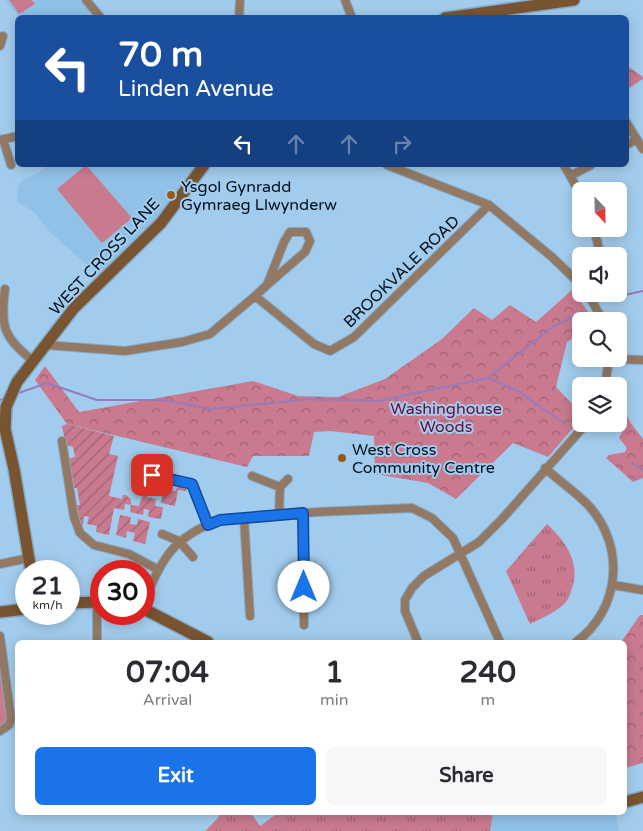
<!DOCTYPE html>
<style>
:root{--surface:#fff;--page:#f7f7f7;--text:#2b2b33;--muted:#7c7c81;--accent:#1a73e8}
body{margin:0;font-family:"Varela Round",sans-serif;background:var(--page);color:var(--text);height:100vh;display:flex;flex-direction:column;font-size:19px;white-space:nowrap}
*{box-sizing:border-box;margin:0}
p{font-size:16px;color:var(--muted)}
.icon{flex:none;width:28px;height:28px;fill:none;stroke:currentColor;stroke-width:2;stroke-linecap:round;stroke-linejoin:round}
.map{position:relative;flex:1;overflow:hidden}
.sheet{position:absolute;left:15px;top:640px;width:612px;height:175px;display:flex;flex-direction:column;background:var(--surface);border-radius:8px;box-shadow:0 2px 12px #0003}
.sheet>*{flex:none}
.hud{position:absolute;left:15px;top:15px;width:614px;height:152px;border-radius:8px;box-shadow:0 2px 12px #0003;background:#1a4fa0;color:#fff;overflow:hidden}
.needle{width:32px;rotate:158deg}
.controls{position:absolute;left:572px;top:182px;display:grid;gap:10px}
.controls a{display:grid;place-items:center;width:55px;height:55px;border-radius:8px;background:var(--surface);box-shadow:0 2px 12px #0003;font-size:25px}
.speed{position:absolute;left:15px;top:560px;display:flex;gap:10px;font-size:25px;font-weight:700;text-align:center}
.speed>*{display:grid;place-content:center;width:65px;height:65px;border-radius:50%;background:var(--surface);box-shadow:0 2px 12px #0003;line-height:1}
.speed small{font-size:12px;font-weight:400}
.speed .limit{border:8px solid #d22;background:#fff;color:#111}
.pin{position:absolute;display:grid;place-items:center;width:42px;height:42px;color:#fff;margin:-21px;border-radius:10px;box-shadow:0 2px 8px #0006}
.me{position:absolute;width:55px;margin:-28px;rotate:0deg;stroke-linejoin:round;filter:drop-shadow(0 0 4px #0008)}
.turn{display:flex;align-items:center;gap:18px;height:105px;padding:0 20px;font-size:22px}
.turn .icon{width:65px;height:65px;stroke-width:2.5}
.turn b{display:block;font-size:35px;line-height:42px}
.lanes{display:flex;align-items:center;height:48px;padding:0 20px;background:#0003;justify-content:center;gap:25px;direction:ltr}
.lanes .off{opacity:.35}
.eta{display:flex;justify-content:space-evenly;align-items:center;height:85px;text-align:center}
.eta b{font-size:30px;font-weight:700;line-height:35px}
.primary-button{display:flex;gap:10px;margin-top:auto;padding:10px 20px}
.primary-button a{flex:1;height:58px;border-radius:8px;background:var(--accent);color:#fff;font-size:20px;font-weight:700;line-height:58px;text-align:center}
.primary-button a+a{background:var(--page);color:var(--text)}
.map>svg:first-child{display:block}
.built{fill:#91c1e7}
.grass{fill:#c97a8f}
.forest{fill:url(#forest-crowns)}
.park{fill:url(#park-tufts)}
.garden{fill:url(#garden-furrows)}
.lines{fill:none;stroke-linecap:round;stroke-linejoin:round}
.stream{stroke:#977bbe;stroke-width:2}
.street-casing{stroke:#85aac7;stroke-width:10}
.secondary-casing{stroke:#85aac7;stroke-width:14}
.street{stroke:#937963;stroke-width:8}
.secondary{stroke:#795431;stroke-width:11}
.route-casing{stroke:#114b97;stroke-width:12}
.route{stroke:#1a73e8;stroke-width:9}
.poi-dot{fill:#955a1a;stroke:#a2cced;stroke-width:2}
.labels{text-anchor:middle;stroke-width:4;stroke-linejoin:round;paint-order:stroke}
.poi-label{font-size:16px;fill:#020f1b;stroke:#a2cced;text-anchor:start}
.street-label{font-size:16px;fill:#020f1b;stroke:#a2cced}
.park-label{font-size:16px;fill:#6b0733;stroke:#a2cced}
</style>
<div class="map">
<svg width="643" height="831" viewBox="0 0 643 831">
<defs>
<pattern id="forest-crowns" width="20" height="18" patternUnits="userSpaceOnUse" patternTransform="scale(1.25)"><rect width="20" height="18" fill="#c97a8f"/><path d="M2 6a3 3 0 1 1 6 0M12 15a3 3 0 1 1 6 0" fill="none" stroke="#a16274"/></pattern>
<pattern id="park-tufts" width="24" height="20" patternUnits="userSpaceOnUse" patternTransform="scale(1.25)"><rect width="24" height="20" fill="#c97a8f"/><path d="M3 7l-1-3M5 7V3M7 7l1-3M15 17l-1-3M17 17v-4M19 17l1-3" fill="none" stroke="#a16274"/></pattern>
<pattern id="garden-furrows" width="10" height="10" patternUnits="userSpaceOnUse" patternTransform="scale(1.25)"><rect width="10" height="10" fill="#c97a8f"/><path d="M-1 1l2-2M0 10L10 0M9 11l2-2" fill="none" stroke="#a16274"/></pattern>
</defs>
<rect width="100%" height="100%" fill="#a2cced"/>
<!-- built -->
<path class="built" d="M4,0h76l13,17h-74z
M46,165h154l-30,43 -70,69 -50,-45 -16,-20 -17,-10 1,-14 4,-7 21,-11z
M493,812l122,1 4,18h-129z"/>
<!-- grass -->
<path class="grass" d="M9,0h23l3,4 -16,10z
M86,165l46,53 -30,25 -45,-54z
M0,665l8,54 -8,10z"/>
<!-- forest -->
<path class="forest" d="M626,65l17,12v2l-17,11z
M572,290l23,31h-14v12l-14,9 -11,45 25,26v6l-33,38 -35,-14 -57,56 -28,-16 -53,-9 -1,-38 -43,-5 -17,1 -5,24h-56l-6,11 -180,-43 -32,-44 10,-14 34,46 174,-31 45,15 40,1 47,-18 57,-40 32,-31 18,12 18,-15 26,17z
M624,408l6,14 13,17v39l-10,4 -27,-24 3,-3 16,-3 2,-4 -8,-10 5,-10 -6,-4 1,-15z
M640,615h3v148l-18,5v-126h-4z"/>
<!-- park -->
<path class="park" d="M547,524c18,17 34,38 25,64 -1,4 -3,10 -6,14 -9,10 -24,16 -36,22l-24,-53z
M218,813h33l9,13 18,-13h215l-3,18h-285l14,-14z"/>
<!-- garden -->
<path class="garden" d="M67,424l47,12 -5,18 9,2 -9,40 13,3 1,-4h3l5,4v6l8,1c3,-10 8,-16 5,-27l4,-2 2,7 15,5 -8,-1v2l18,1 3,-5 8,3 1,2 -9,-1 -3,16 -14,-3 1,-8 -8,-2 1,-6 -6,-1 -2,11 9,2 -1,7 8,1 -2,12 -13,-2 1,-7 -5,-1 -1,6 -13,-3 1,-7 -6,-1 -1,6 -10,-2 -5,27 -13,-3 1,-6 -10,-2 2,-7 -5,-1 -2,17 -8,-25 2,-3h4l-3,-17h-6l-4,-26 3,-4 5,-1 -2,-10 -7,-2 -4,-19z
M120,515l11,2 -1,7 7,1 1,-6 12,3 -5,22 -12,-3 2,-8 -8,-2 -1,7 -10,-3z"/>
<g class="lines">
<!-- stream -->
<path class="stream" d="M611,298l32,-7
M488,378l30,13 47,33
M16,394l31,-11 50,17h65l50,9 99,-10 67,2 110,-23 63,-50 31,-16
M0,400l5,-2
M632,463l11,7"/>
<!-- street casing -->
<g class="street-casing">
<path id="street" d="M86,0l15,18
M345,0l7,18
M239,18l1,-18
M0,46l3,-10
M626,122l17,27
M3,139l8,26
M0,140l18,-4
M626,145l11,-6
M387,165l102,40 63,52 29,28
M564,165l17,30
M572,175l19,-10
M594,229l7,27
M5,289c-5,39 -1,48 28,72
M588,294l15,27
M255,296l12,-11 17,-43 6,-10h16l4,9 -5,11 -38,33
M46,345l79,6 57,-9 28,-8 45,-38 59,48 16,7 24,-14 135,-132
M605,386l4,-27 34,1
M62,441l12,76 6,16 14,12 35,9 28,15
M545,468c14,13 31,24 44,38 37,41 31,104 -13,136
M152,475l40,9 16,41
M252,476l28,11 -1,28
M280,487l8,-8
M303,513l1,112
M244,518l6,98
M162,534l17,7 14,16
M0,564l29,-6
M613,585l30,5
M97,602v40
M144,602c17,-43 30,-66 76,-82l97,-8 95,-4 20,10 21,20 47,104
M0,636l11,83 -2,6 -9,6
M418,642l-13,-31v-11l7,-12 12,-12 55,-34 23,-23 84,-95"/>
</g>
<!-- secondary casing -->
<g class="secondary-casing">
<path id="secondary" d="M445,18l129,-18
M31,571l-17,-102 -9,-40 1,-22 11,-25 57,-74 87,-85 43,-58
M69,603l32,-1
M144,609l64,33
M0,612l26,-3
M625,802l18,-5"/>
</g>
<!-- street -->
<use href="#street" class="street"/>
<!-- secondary -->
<use href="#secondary" class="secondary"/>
</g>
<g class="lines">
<!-- route casing -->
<g class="route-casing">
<path id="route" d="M152,475l40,9 16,41 12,-5 83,-7 1,74"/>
</g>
<!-- route -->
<use href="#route" class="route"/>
</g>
<!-- markers -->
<g class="poi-dot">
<circle cx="171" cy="195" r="5"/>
<circle cx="342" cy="458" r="5"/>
</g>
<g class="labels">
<!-- poi labels -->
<g class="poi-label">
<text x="181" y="192">Ysgol Gynradd<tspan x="181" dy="18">Gymraeg Llwynderw</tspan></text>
<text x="352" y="455">West Cross<tspan x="352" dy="18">Community Centre</tspan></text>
</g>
<!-- street labels -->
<g class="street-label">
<text transform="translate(104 256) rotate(-47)" y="6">WEST CROSS LANE</text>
<text transform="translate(401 271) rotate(-44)" y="6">BROOKVALE ROAD</text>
</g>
<!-- park labels -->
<g class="park-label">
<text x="446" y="414">Washinghouse<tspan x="446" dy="18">Woods</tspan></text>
</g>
</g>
</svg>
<div class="controls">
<a><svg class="needle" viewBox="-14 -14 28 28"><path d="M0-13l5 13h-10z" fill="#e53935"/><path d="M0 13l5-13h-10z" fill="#7c7c81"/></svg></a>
<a><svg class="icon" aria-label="sound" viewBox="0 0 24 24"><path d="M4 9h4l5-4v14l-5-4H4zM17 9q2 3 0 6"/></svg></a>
<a><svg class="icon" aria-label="search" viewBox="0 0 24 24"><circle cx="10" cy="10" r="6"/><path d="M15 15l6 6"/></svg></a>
<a><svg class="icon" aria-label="layers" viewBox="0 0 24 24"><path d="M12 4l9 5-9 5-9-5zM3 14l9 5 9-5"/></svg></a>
</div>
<div class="speed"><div>21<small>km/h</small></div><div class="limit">30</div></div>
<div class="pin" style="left:152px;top:475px;background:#d93025"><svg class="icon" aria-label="arrive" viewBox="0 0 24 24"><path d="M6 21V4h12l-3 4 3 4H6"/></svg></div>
<svg class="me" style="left:304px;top:587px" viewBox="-20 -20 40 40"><circle r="19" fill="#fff"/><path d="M0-13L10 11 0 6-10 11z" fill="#1a73e8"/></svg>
<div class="hud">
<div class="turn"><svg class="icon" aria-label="left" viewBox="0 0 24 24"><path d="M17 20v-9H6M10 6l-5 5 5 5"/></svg><div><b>70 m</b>Linden Avenue</div></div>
<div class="lanes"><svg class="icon" aria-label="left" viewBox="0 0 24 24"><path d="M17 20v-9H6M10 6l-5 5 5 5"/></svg><svg class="icon off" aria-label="ahead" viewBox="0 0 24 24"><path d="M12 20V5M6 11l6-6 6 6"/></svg><svg class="icon off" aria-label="ahead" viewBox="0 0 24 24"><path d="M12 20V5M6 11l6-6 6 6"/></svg><svg class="icon off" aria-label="right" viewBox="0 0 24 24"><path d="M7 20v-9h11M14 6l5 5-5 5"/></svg></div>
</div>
<section class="sheet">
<div class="eta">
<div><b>07:04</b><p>Arrival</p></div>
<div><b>1</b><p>min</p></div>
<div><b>240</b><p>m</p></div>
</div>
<div class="primary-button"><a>Exit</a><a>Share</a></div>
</section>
</div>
